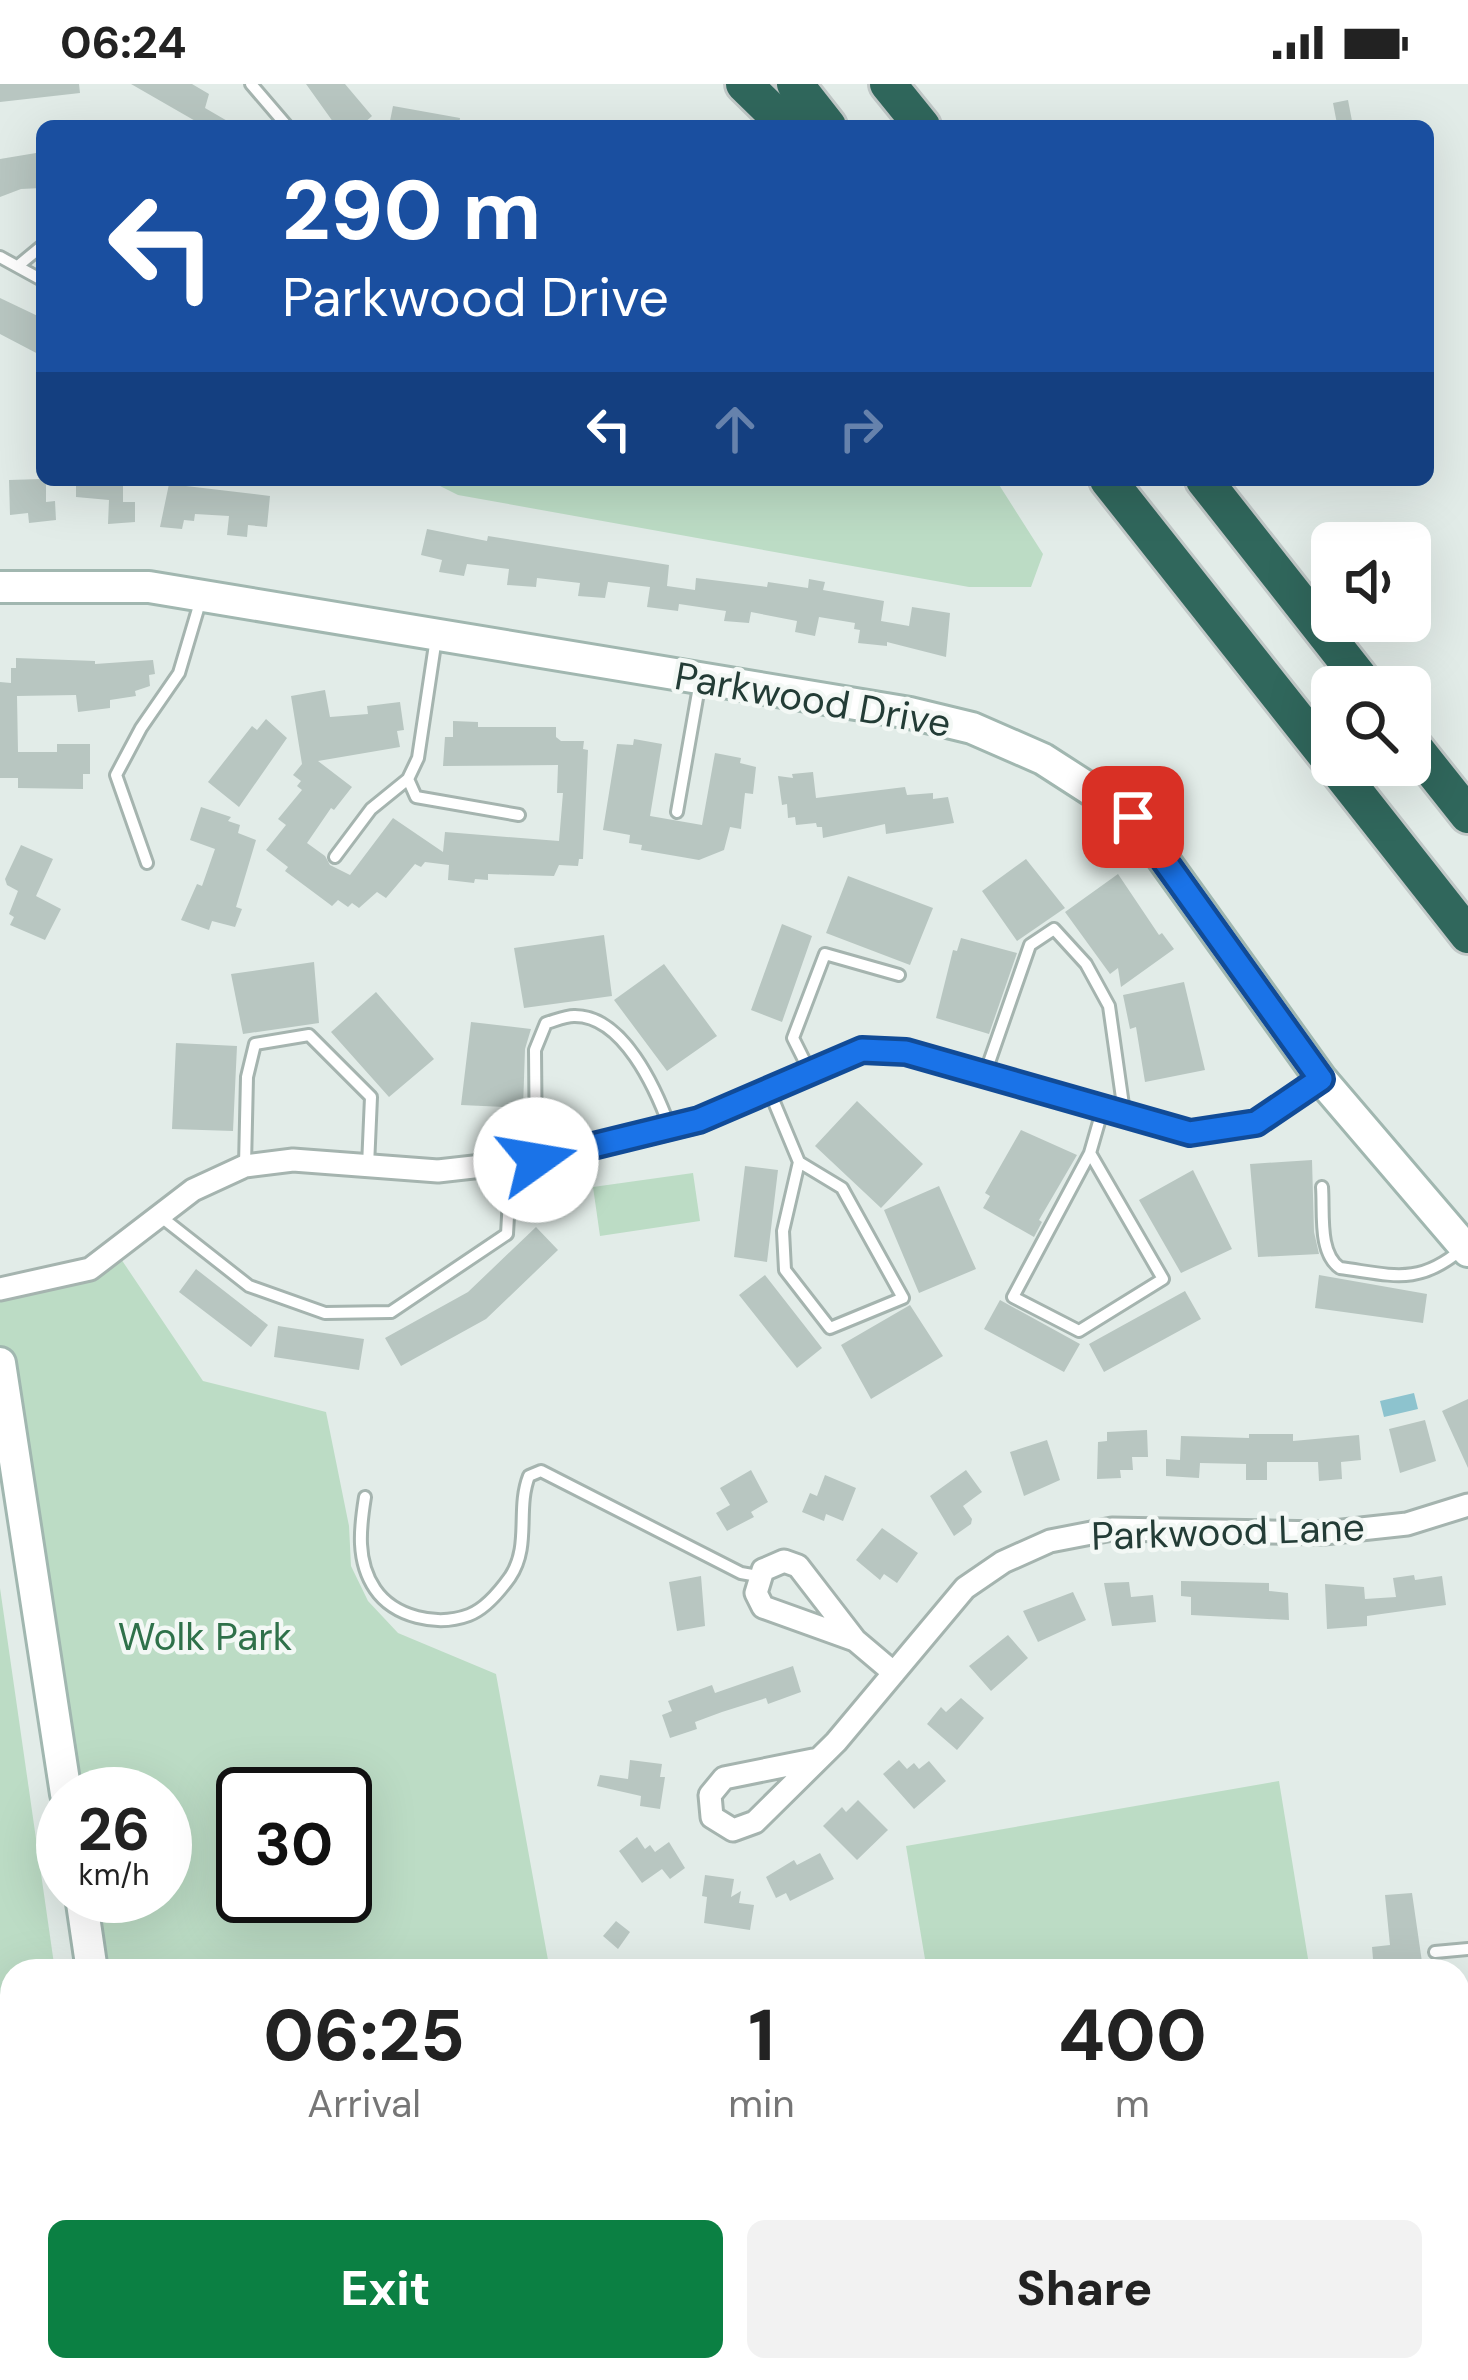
<!DOCTYPE html>
<style>
:root{--surface:#fff;--page:#f2f2f2;--text:#222;--muted:#767676;--accent:#0b8043}
body{margin:0;font-family:"DM Sans",sans-serif;background:var(--page);color:var(--text);height:100vh;display:flex;flex-direction:column;font-size:45px;white-space:nowrap}
*{box-sizing:border-box;margin:0}
p{font-size:39px;color:var(--muted)}
.icon{flex:none;width:66px;height:66px;fill:none;stroke:currentColor;stroke-width:2;stroke-linecap:round;stroke-linejoin:round}
.map{position:relative;flex:1;overflow:hidden}
.drawer{position:absolute;left:0px;top:1875px;width:1470px;height:423px;display:flex;flex-direction:column;background:var(--surface);border-radius:36px 36px 0 0;box-shadow:0 12px 48px #0002}
.drawer>*{flex:none}
.hud{position:absolute;left:36px;top:36px;width:1398px;height:366px;border-radius:18px;box-shadow:0 12px 48px #0002;background:#1a4fa0;color:#fff;overflow:hidden}
.tools{position:absolute;left:1311px;top:438px;display:grid;gap:24px}
.tools a{display:grid;place-items:center;width:120px;height:120px;border-radius:18px;background:var(--surface);box-shadow:0 12px 48px #0002;font-size:60px}
.speed{position:absolute;left:36px;top:1683px;display:flex;gap:24px;font-size:60px;font-weight:700;text-align:center}
.speed>*{display:grid;place-content:center;width:156px;height:156px;border-radius:50%;background:var(--surface);box-shadow:0 12px 48px #0002;line-height:1}
.speed small{font-size:30px;font-weight:400}
.speed .limit{border:6px solid #111;border-radius:18px;background:#fff;color:#111}
.pin{position:absolute;display:grid;place-items:center;width:102px;height:102px;color:#fff;margin:-51px;border-radius:24px;box-shadow:0 6px 18px #0006}
.me{position:absolute;width:132px;margin:-66px;rotate:77deg;stroke-linejoin:round;filter:drop-shadow(0 0 9px #0008)}
.turn{display:flex;align-items:center;gap:42px;height:252px;padding:0 48px;font-size:54px}
.turn .icon{width:156px;height:156px;stroke-width:2.5}
.turn b{display:block;font-size:84px;line-height:102px}
.lanes{display:flex;align-items:center;height:114px;padding:0 48px;background:#0003;justify-content:center;gap:60px;direction:ltr}
.lanes .off{opacity:.35}
.eta{display:flex;justify-content:space-evenly;align-items:center;height:204px;text-align:center}
.eta b{font-size:72px;font-weight:800;line-height:84px}
.cta{display:flex;gap:24px;margin-top:auto;padding:24px 48px}
.cta a{flex:1;height:138px;border-radius:18px;background:var(--accent);color:#fff;font-size:48px;font-weight:800;line-height:138px;text-align:center}
.cta a+a{background:var(--page);color:var(--text)}
.status{display:flex;justify-content:space-between;align-items:center;height:84px;padding:0 60px;background:var(--surface);direction:ltr}
.status svg{height:33px;fill:currentColor}
.map>svg:first-child{display:block}
.green{fill:#bcdcc5;fill-rule:evenodd}
.water{fill:#8dc3ce}
.building{fill:#b8c6c1}
.lines{fill:none;stroke-linecap:round;stroke-linejoin:round}
.lane-casing{stroke:#a5b4af;stroke-width:16}
.street-casing{stroke:#a5b4af;stroke-width:27}
.secondary-casing{stroke:#a1b7b0;stroke-width:36}
.highway-casing{stroke:#c1c8c7;stroke-width:42}
.path{stroke:#84aea1;stroke-width:3;stroke-dasharray:6 9;stroke-linecap:butt}
.lane{stroke:#fff;stroke-width:10}
.street{stroke:#fff;stroke-width:21}
.secondary{stroke:#fff;stroke-width:30}
.highway{stroke:#30675c;stroke-width:36}
.route-casing{stroke:#114b97;stroke-width:30}
.route{stroke:#1a73e8;stroke-width:21}
.labels{text-anchor:middle;stroke-width:9;stroke-linejoin:round;paint-order:stroke}
.street-label{font-size:39px;fill:#233c36;stroke:#f3f8f5}
.park-label{font-size:39px;fill:#2f714a;stroke:#f3f8f5}
</style>
<div class="status"><b>06:24</b><svg viewBox="0 0 49 12"><path d="M0 12V9h3v3zM5 12V6h3v6zM10 12V3h3v9zM15 12V0h3v12zM26 1h20v11H26zM47 4h2v5h-2z"/></svg></div>
<div class="map">
<svg width="1468" height="2296" viewBox="0 0 1468 2296">
<rect width="100%" height="100%" fill="#e2ece8"/>
<!-- green -->
<path class="green" d="M428,396h568l47,74 -12,33h-62l-511,-92z
M693,1089l7,48 -100,15 -7,-49z
M115,1166l88,131 123,31 23,114 2,40 17,35 30,32 98,41 54,297h-458l-11,-75h84v-102h-99l-66,-431v-73zM243,1710h102v102h-102z
M0,1504l55,383h-43v310l-12,1z
M1279,1697l31,190h-383l-21,-125z
M1468,1939v357h-1315l-1,-10h1306v-346z"/>
<!-- water -->
<path class="water" d="M1414,1309l4,16 -34,8 -4,-16z"/>
<!-- building -->
<path class="building" d="M0,0h79l1,9 -80,9z
M131,0h61l17,10 -4,14 31,18h-32z
M306,0h39l27,32 -11,10h-25z
M1348,16l4,21 -15,3 -4,-21z
M393,22l67,12 -1,8h-70z
M42,68v36l-21,1 -21,8v-38z
M0,214l42,20v38l-42,-22z
M42,395l4,1v22l9,-1 1,19 -27,3 -1,-10 -18,2 -1,-35z
M76,396h47v22h12v20l-27,2 1,-24 -33,-3z
M169,400l101,12 -3,31 -19,-2 -1,12 -20,-2 2,-19 -34,-2 -1,7 -10,-1 -2,9 -22,-2z
M427,445l60,12 1,-5 181,29 -2,21 28,4 1,-12 71,9 1,-5 40,6 1,-9 16,3 -2,8 61,11 -3,20 28,5 3,-19 38,6 -4,44 -59,-15v4l-29,-3 2,-13 -6,-1 1,-6 -36,-6 -4,19 -20,-4 2,-11 -46,-9 -2,11 -25,-2 2,-10 -47,-7 -1,7 -31,-4 3,-20 -42,-5 -3,16 -27,-2 2,-13 -43,-5 -1,9 -29,-2 2,-16 -42,-5 -3,12 -25,-4 3,-12 -21,-5z
M16,574l79,3v3l58,-4 2,14 -6,1 1,11 -15,5 1,5 -26,4v8l-32,4 -2,-17 -59,1 1,56h39v-8h33v30h-7v15l-65,-1v-10h-18v-96l11,1v-15h5z
M325,606l5,27 38,-3 -1,-8 33,-4 4,28 -7,1 3,16 -82,14 34,26 -18,23 -3,-2 -24,35 18,13 5,9 20,10 43,-57 50,34 2,-20 114,9 4,-48h-6l1,-28 -115,1 2,-29h8v-16l25,1v5h78v10l5,4h23l-1,8 5,1 -5,109h-4l-1,7 -19,-1 -5,11 -66,-2v6l-13,-1 -1,4 -26,-3 1,-15 -24,-3 -4,5 -6,-3 -29,34 -9,-6 -18,16 -7,-5 -4,4 -10,-7 -6,6 -47,-35 3,-4 -22,-17 20,-25 -8,-6 24,-29 -5,-4 4,-5 -8,-6 9,-11 -11,-68z
M266,635l21,19 -48,69 -31,-25 44,-56 5,4z
M634,655l28,5 -12,72 52,9 13,-72 26,5 -1,5 16,4 -3,27 -8,-1 -4,36 -11,-2 -6,23 -25,10 -58,-10 1,-5 -13,-2 1,-8 -27,-5 14,-86 16,1z
M813,688l3,26 89,-11 2,8 26,-2v6l15,-2 6,26 -68,11 -1,-10 -62,14 -1,-11h-5l-1,-4 -20,2 -1,-8 -7,1 -1,-14 -5,1 -4,-29 15,2 -1,-4z
M201,723l30,10 -3,4 12,4 -2,8 18,7 -20,67 6,2 -7,18 -23,-6 -3,9 -28,-10 16,-36 5,2 13,-37 -25,-9z
M21,761l32,14 -17,37 25,13 -16,31 -35,-15 4,-8 -5,-3 9,-23 -11,-6 -2,-6z
M1026,775l39,49 -48,33 -35,-50z
M1118,790l41,61 3,-2 12,16 -53,38 -3,-19 -8,6 -45,-62z
M848,792l85,32 -23,57 -84,-32z
M782,840l30,12 -30,86 -31,-12z
M604,851l8,61 -88,12 -10,-60z
M961,854l56,15 -28,81 -53,-16 17,-68 4,1z
M314,878l5,61 -76,11 -12,-60z
M664,880l53,72 -50,35 -53,-71z
M1184,898l21,88 -60,12 -9,-55 -6,2 -7,-34z
M376,908l58,67 -45,38 -58,-65z
M471,938l60,7 -6,20 -2,59 -62,-3z
M176,959l61,3 -4,85 -61,-2z
M857,1017l66,63 -42,44 -66,-62z
M1021,1046l56,25 -38,65 3,2 -8,15 -51,-29 7,-12 -5,-3z
M1312,1076l2,72 5,22 -61,3 -8,-93z
M745,1082l33,4 -11,92 -33,-5z
M1193,1086l39,79 -51,24 -42,-73z
M939,1102l37,83 -57,24 -35,-83z
M536,1143l22,23 -72,69 -85,47 -16,-28 83,-46z
M196,1185l72,56 -17,22 -72,-55z
M765,1191l57,73 -25,20 -58,-73z
M1319,1191l108,19 -4,29 -108,-15z
M1185,1207l16,28 -97,53 -15,-28z
M1000,1216l80,44 -16,28 -80,-43z
M910,1221l33,51 -72,43 -30,-54z
M278,1242l86,13 -5,31 -85,-13z
M1468,1315v69l-26,-57z
M1425,1336l11,41 -36,12 -11,-44z
M1147,1346l1,27h-16l1,13h-13l1,8 -24,1 1,-37 9,-1v-9z
M1249,1350h44v7l66,-6 2,25 -20,2 1,17 -23,2 -1,-19h-51v18h-21v-16l-46,-1 -1,15 -33,-2v-17l14,1 1,-24 68,2z
M1047,1356l13,40 -36,16 -14,-44z
M751,1386l17,32 -17,10 3,5 -27,14 -11,-18 14,-8 -10,-17z
M966,1386l16,22 -19,14 9,13 -1,5 -17,12 -24,-40z
M825,1391l31,13 -13,33 -17,-7 -2,7 -22,-9 8,-19 7,3z
M882,1444l36,25 -21,30 -13,-9 -4,6 -24,-20z
M1414,1491l1,5 27,-4 4,29 -79,11v10l-40,3 -2,-45 39,3 1,12 31,-2 -3,-19z
M701,1492l4,50 -28,5 -8,-49z
M1181,1497l88,2v8l19,2 1,27 -98,-5v-18l-10,-1z
M1129,1498l2,15 22,-2 3,27 -44,4 -8,-43z
M1073,1508l13,28 -48,22 -15,-31z
M1008,1551l20,23 -37,33 -22,-25z
M793,1582l8,26 -33,12 -2,-6 -44,14 -27,10 2,7 -27,9 -8,-23 10,-4 -4,-10 44,-16 3,8z
M961,1614l23,20 -27,32 -30,-26 14,-17 5,5z
M630,1676l32,4 -2,13h5l-5,32 -20,-3 1,-10 -44,-10 3,-11 28,4z
M899,1676l8,9 7,-6 5,6 10,-8 17,20 -32,28 -31,-35z
M858,1716l30,30 -31,30 -34,-34 19,-19 4,5z
M637,1753l8,12 5,-4 5,7 14,-10 16,26 -15,11 -8,-10 -20,14 -23,-32z
M820,1769l14,26 -44,22 -4,-8 -10,5 -10,-21 28,-17 3,5z
M705,1791l29,4 -3,18 10,-6 -2,12 15,2 -4,25 -46,-7 3,-26 -5,-1z
M1412,1809l11,76 -49,2 -2,-24 18,-2 -5,-50z
M616,1837l14,11 -12,17 -15,-13z"/>
<g class="lines">
<!-- lane casing -->
<g class="lane-casing">
<path id="lane" d="M251,0l36,42
M0,173l42,23
M19,181l23,-19
M436,554l-18,120 -10,21 8,18 103,18
M677,728l23,-131
M335,773l36,-48 37,-30
M147,779l-31,-88 25,-47 38,-55 22,-74
M810,988l-17,-34 32,-84 74,21
M985,990l45,-129 24,-16 32,35 23,42 15,106
M769,1006l30,72 -16,69 2,39 45,58 73,-30 -61,-110 -43,-26
M1090,1069l73,126 -84,52 -66,-34 77,-144 13,-45
M536,1076l-1,-110 11,-27c8,-2 19,-7 28,-7 49,-1 82,73 96,112
M245,1081l2,-88 8,-33 54,-9 62,62 -3,69
M1322,1103c2,25 -4,66 18,81 53,7 78,18 122,-19
M160,1132l89,70 76,27 66,-1 116,-78 4,-71
M365,1413c-5,31 -9,64 10,92 19,28 62,38 94,26 16,-6 31,-24 41,-38 21,-31 6,-68 19,-101l12,-5 200,102 17,3
M1435,1868l33,-3"/>
</g>
<!-- street casing -->
<g class="street-casing">
<path id="street" d="M0,1205l90,-20 103,-79 52,-24 48,-6 145,11 98,-11 163,-39 163,-71 44,2 284,81 66,-10 65,-44
M855,1556l-92,-33 -7,-14 7,-23 21,-9 14,5 57,74 39,33
M813,1676l-89,18 -14,17 2,22 21,13 22,-8 81,-80 129,-154 38,-26 47,-21 62,-12 212,4 83,-9 61,-19
M0,2213h12"/>
</g>
<!-- secondary casing -->
<g class="secondary-casing">
<path id="secondary" d="M0,503h149l761,126 62,15 71,31 90,58 188,262 147,172
M0,1279l66,431
M81,1812l11,75
M152,2286l1,10"/>
</g>
<!-- highway casing -->
<g class="highway-casing">
<path id="highway" d="M744,0l43,42
M795,0l33,42
M888,0l34,42
M1108,396l224,283
M1204,396l163,207
M1410,658l58,73
M1334,681l134,170"/>
</g>
<!-- path -->
<path class="path" d="M1460,2039l8,-5"/>
<!-- lane -->
<use href="#lane" class="lane"/>
<!-- street -->
<use href="#street" class="street"/>
<!-- secondary -->
<use href="#secondary" class="secondary"/>
<!-- highway -->
<use href="#highway" class="highway"/>
</g>
<g class="lines">
<!-- route casing -->
<g class="route-casing">
<path id="route" d="M536,1076l163,-40 163,-70 44,2 284,81 66,-10 65,-44 -188,-262"/>
</g>
<!-- route -->
<use href="#route" class="route"/>
</g>
<g class="labels">
<!-- street labels -->
<g class="street-label">
<text transform="translate(813 615) rotate(10)" y="14">Parkwood Drive</text>
<text transform="translate(1228 1447) rotate(-2)" y="14">Parkwood Lane</text>
</g>
<!-- park labels -->
<g class="park-label">
<text x="205" y="1566">Wolk Park</text>
</g>
</g>
</svg>
<div class="tools">
<a><svg class="icon" aria-label="sound" viewBox="0 0 24 24"><path d="M4 9h4l5-4v14l-5-4H4zM17 9q2 3 0 6"/></svg></a>
<a><svg class="icon" aria-label="search" viewBox="0 0 24 24"><circle cx="10" cy="10" r="6"/><path d="M15 15l6 6"/></svg></a>
</div>
<div class="speed"><div>26<small>km/h</small></div><div class="limit">30</div></div>
<div class="pin" style="left:1133px;top:733px;background:#d93025"><svg class="icon" aria-label="arrive" viewBox="0 0 24 24"><path d="M6 21V4h12l-3 4 3 4H6"/></svg></div>
<svg class="me" style="left:536px;top:1076px" viewBox="-20 -20 40 40"><circle r="19" fill="#fff"/><path d="M0-13L10 11 0 6-10 11z" fill="#1a73e8"/></svg>
<div class="hud">
<div class="turn"><svg class="icon" aria-label="left" viewBox="0 0 24 24"><path d="M17 20v-9H6M10 6l-5 5 5 5"/></svg><div><b>290 m</b>Parkwood Drive</div></div>
<div class="lanes"><svg class="icon" aria-label="left" viewBox="0 0 24 24"><path d="M17 20v-9H6M10 6l-5 5 5 5"/></svg><svg class="icon off" aria-label="ahead" viewBox="0 0 24 24"><path d="M12 20V5M6 11l6-6 6 6"/></svg><svg class="icon off" aria-label="right" viewBox="0 0 24 24"><path d="M7 20v-9h11M14 6l5 5-5 5"/></svg></div>
</div>
<section class="drawer">
<div class="eta">
<div><b>06:25</b><p>Arrival</p></div>
<div><b>1</b><p>min</p></div>
<div><b>400</b><p>m</p></div>
</div>
<div class="cta"><a>Exit</a><a>Share</a></div>
</section>
</div>
